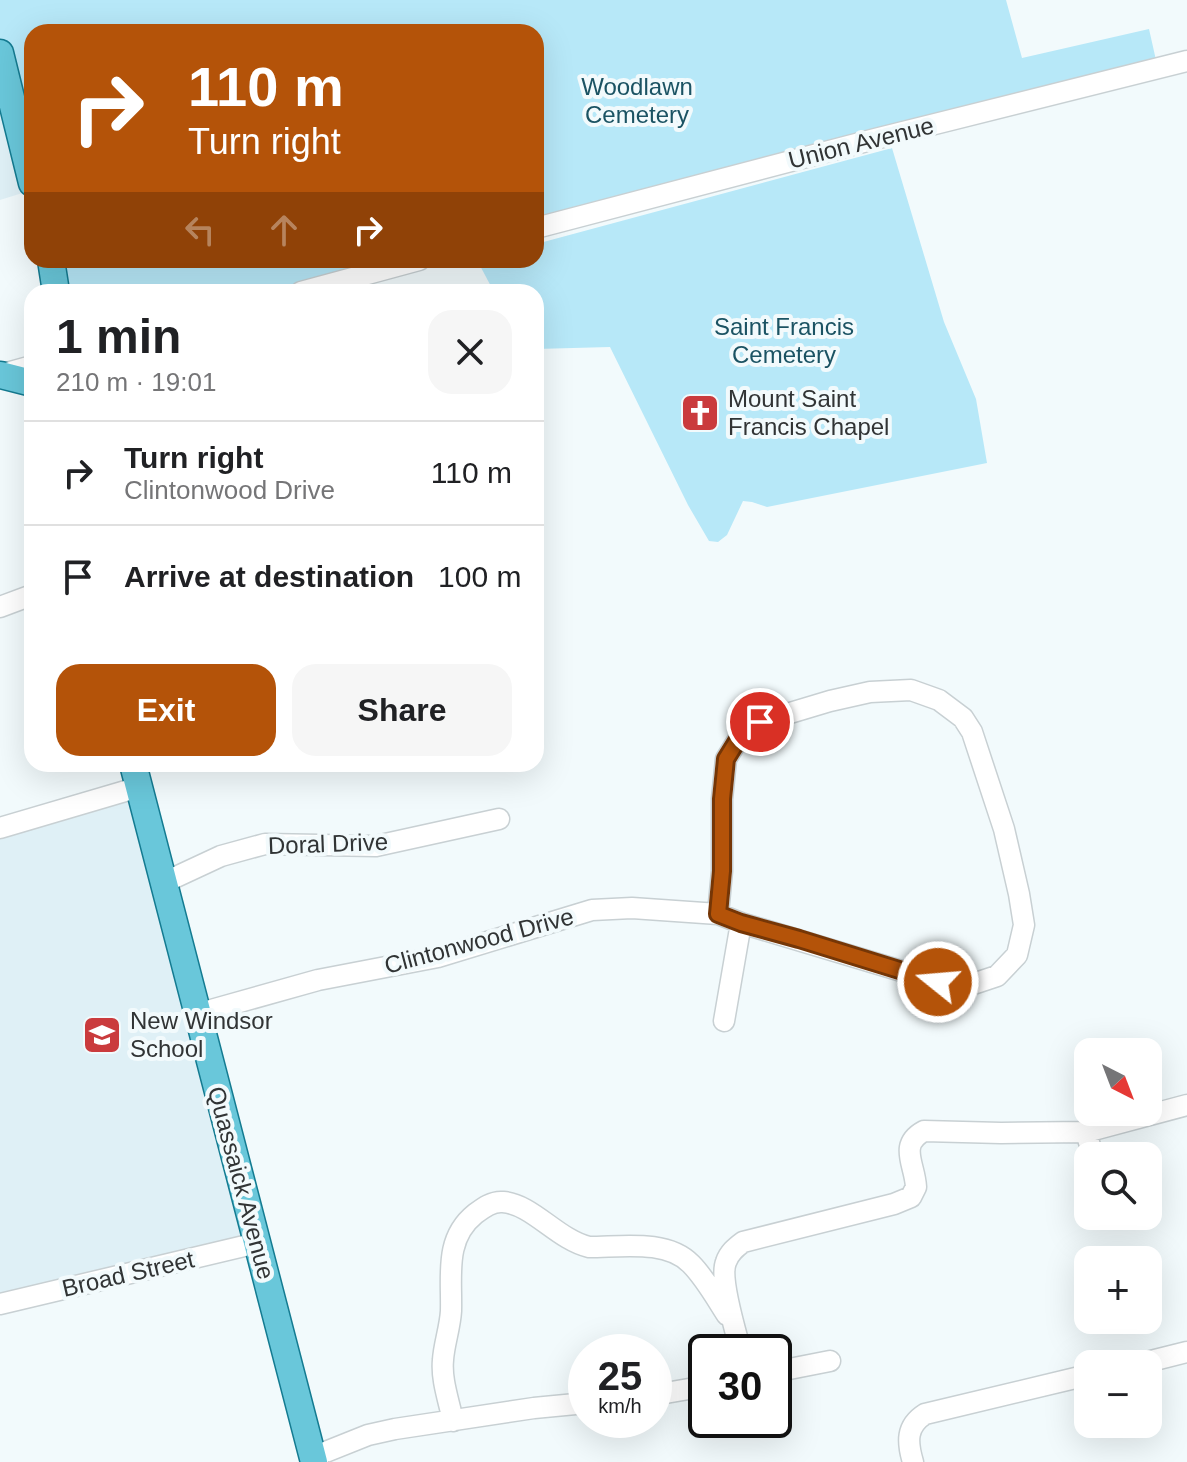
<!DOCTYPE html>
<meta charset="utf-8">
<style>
:root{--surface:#fff;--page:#f6f6f6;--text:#202124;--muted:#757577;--line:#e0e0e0;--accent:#b45309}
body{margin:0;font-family:Helvetica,sans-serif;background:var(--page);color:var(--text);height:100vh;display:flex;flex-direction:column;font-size:30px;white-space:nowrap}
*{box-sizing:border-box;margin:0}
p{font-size:26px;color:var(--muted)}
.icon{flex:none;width:44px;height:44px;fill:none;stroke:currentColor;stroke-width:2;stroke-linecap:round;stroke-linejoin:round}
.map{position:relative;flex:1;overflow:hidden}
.sheet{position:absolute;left:24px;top:284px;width:520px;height:488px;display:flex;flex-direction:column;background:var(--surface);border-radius:24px;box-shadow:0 8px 32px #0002}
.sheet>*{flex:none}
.hud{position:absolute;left:24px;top:24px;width:520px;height:244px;border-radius:24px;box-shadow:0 8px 32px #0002;background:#b45309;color:#fff;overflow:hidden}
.needle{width:52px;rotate:138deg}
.fabs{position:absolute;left:1074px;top:1038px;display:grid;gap:16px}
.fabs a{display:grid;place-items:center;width:88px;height:88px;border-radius:16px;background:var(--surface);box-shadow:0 8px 32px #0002;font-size:40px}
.speed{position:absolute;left:568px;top:1334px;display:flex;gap:16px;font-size:40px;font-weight:700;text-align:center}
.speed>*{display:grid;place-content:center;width:104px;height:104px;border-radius:50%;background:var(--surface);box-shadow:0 8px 32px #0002;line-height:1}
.speed small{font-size:20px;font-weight:400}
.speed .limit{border:4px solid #111;border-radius:12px;background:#fff;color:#111}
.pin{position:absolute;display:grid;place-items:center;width:68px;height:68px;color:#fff;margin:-34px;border:4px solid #fff;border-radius:50%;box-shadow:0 2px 8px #0007}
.me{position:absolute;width:88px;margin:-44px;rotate:287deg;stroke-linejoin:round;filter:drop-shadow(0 0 6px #0008)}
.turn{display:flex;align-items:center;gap:28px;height:168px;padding:0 32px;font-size:36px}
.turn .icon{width:104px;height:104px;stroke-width:2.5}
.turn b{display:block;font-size:56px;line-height:68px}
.lanes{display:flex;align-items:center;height:76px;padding:0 32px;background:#0003;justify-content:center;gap:40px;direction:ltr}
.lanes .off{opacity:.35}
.round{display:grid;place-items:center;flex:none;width:84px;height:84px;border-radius:24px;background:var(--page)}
.overview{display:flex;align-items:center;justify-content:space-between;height:136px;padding:0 32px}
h1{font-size:48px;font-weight:700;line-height:60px}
.button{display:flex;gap:16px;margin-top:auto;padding:16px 32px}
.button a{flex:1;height:92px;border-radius:24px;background:var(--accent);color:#fff;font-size:32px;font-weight:700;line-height:92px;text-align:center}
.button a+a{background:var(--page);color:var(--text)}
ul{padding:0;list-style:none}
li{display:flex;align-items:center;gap:24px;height:104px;padding:0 32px;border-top:2px solid var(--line)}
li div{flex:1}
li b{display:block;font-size:30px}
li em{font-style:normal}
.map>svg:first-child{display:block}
.built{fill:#dff0f6}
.green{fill:#b7e8f8}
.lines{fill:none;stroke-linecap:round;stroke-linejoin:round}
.minor-casing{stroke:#c8d0d3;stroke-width:23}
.major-casing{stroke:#147b91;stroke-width:29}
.minor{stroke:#fff;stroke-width:20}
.major{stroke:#69c7da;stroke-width:26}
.route-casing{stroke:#753606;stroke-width:20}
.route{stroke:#b45309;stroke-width:14}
.labels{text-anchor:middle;stroke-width:8;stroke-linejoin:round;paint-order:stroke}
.park-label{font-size:24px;fill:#1b5363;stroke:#f2fafc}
.street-label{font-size:24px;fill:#313435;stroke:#f2fafc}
.poi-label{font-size:24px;fill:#313435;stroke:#f2fafc;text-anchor:start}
</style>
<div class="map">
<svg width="1187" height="1462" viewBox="0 0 1187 1462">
<rect width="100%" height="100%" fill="#f2fafc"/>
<!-- built -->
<path class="built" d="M0,53l32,137 -32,10z
M139,787l118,456 -257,63v-478z"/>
<!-- green -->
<path class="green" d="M0,0h1006l16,58 127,-29 9,40 -622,163v-200h-504v150l-32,-129z
M892,148l52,174 32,77 11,64 -220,44 -15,-5 -9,-1 -16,34 -9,7 -9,-1 -21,-36 -78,-158 -74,2v-57h-42l-17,-32h59v-16z
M48,260h380l-121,32h-253z"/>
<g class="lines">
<!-- minor casing -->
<g class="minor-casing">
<path id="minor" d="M536,228l339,-89 312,-78
M301,292l118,-32
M0,375l32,-9
M0,607l32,-12
M0,828l139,-41
M163,883l58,-27 44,-12 111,2 123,-27
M197,1014l121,-34 120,-23 154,-47 40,-2 86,6 4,-43v-72l4,-40 13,-21 21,-16 70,-21 40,-9 41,-2 28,10 24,18 9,14 32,97 15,65 5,31 -7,30 -20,21 -21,7 -21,1 -17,-2 -197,-59 -23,-9
M724,1021l17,-98
M1086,1132l7,24
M0,1304l257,-61
M741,1352c-5,-20 -22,-73 -15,-90 3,-9 9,-14 17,-20l151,-38 17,-7 5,-10c-1,-23 -18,-42 8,-56l77,2 85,-1 101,-27
M1139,1364l48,-12
M774,1372l56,-11
M654,1395l52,-9
M453,1421c-4,-20 -12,-41 -10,-61 1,-16 7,-32 8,-49 1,-35 -7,-72 24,-97 8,-6 17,-13 28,-12 29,2 55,38 86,45 32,0 78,-8 102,17 14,14 25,34 36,51
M313,1457l55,-22 27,-6 139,-21 52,-5
M913,1462c-6,-20 -7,-36 12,-48l163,-39"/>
</g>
<!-- major casing -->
<g class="major-casing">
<path id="major" d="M0,53l32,130
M51,260l5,32
M1,375l31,8
M133,764l181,698"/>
</g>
<!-- minor -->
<use href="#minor" class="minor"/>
<!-- major -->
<use href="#major" class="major"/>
</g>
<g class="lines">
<!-- route casing -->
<g class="route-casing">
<path id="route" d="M760,722l-21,16 -13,21 -4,40v72l-4,43 23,9 58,16 139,43"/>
</g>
<!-- route -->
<use href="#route" class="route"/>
</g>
<!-- icons -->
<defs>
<g id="church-square" transform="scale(2)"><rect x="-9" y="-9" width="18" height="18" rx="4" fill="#ca3b3d" stroke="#f2fafc"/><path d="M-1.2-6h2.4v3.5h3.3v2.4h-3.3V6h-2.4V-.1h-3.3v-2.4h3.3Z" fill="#fff"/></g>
<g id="school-square" transform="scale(2)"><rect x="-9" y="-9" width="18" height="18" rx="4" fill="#ca3b3d" stroke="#f2fafc"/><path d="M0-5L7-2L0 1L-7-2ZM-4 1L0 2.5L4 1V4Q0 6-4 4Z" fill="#fff"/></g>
</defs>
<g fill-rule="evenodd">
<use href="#church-square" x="700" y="413"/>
<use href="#school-square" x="102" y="1035"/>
</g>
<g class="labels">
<!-- park labels -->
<g class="park-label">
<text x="637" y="95">Woodlawn<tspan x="637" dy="28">Cemetery</tspan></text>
<text x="784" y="335">Saint Francis<tspan x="784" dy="28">Cemetery</tspan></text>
</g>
<!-- street labels -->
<g class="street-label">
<text transform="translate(861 143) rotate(-14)" y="8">Union Avenue</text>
<text transform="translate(328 844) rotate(-2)" y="8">Doral Drive</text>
<text transform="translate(479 941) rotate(-15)" y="8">Clintonwood Drive</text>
<text transform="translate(241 1183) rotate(75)" y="8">Quassaick Avenue</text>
<text transform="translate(128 1274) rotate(-13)" y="8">Broad Street</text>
</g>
<!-- poi labels -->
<g class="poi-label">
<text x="728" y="407">Mount Saint<tspan x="728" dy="28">Francis Chapel</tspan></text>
<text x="130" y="1029">New Windsor<tspan x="130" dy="28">School</tspan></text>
</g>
</g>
</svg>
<div class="fabs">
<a><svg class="needle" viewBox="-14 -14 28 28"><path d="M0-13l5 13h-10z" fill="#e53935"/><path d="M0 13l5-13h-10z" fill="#757577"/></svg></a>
<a><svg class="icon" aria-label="search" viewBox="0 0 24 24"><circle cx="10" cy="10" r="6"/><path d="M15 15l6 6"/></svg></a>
<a>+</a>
<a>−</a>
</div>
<div class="speed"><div>25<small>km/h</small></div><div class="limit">30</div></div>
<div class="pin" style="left:760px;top:722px;background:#d93025"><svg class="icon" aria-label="arrive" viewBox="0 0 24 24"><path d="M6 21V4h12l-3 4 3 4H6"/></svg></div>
<svg class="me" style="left:938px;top:982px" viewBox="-20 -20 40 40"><circle r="17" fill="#b45309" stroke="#fff" stroke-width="3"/><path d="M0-11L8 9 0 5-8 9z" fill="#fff"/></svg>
<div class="hud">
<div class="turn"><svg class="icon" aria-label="right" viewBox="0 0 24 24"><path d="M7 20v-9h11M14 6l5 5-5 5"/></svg><div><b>110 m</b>Turn right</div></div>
<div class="lanes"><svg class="icon off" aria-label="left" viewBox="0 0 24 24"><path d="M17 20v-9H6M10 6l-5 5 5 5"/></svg><svg class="icon off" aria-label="ahead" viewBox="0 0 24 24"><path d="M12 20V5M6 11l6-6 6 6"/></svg><svg class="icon" aria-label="right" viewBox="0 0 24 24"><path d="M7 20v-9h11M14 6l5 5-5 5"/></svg></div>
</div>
<section class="sheet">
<div class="overview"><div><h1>1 min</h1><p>210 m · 19:01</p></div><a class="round"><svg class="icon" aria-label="close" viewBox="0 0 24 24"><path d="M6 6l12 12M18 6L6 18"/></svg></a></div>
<ul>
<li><svg class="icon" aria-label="right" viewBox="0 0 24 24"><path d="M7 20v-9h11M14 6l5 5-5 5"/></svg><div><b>Turn right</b><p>Clintonwood Drive</p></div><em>110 m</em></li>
<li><svg class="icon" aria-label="arrive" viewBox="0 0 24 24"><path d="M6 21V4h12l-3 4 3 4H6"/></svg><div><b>Arrive at destination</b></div><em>100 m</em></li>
</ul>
<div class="button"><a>Exit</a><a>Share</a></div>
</section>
</div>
